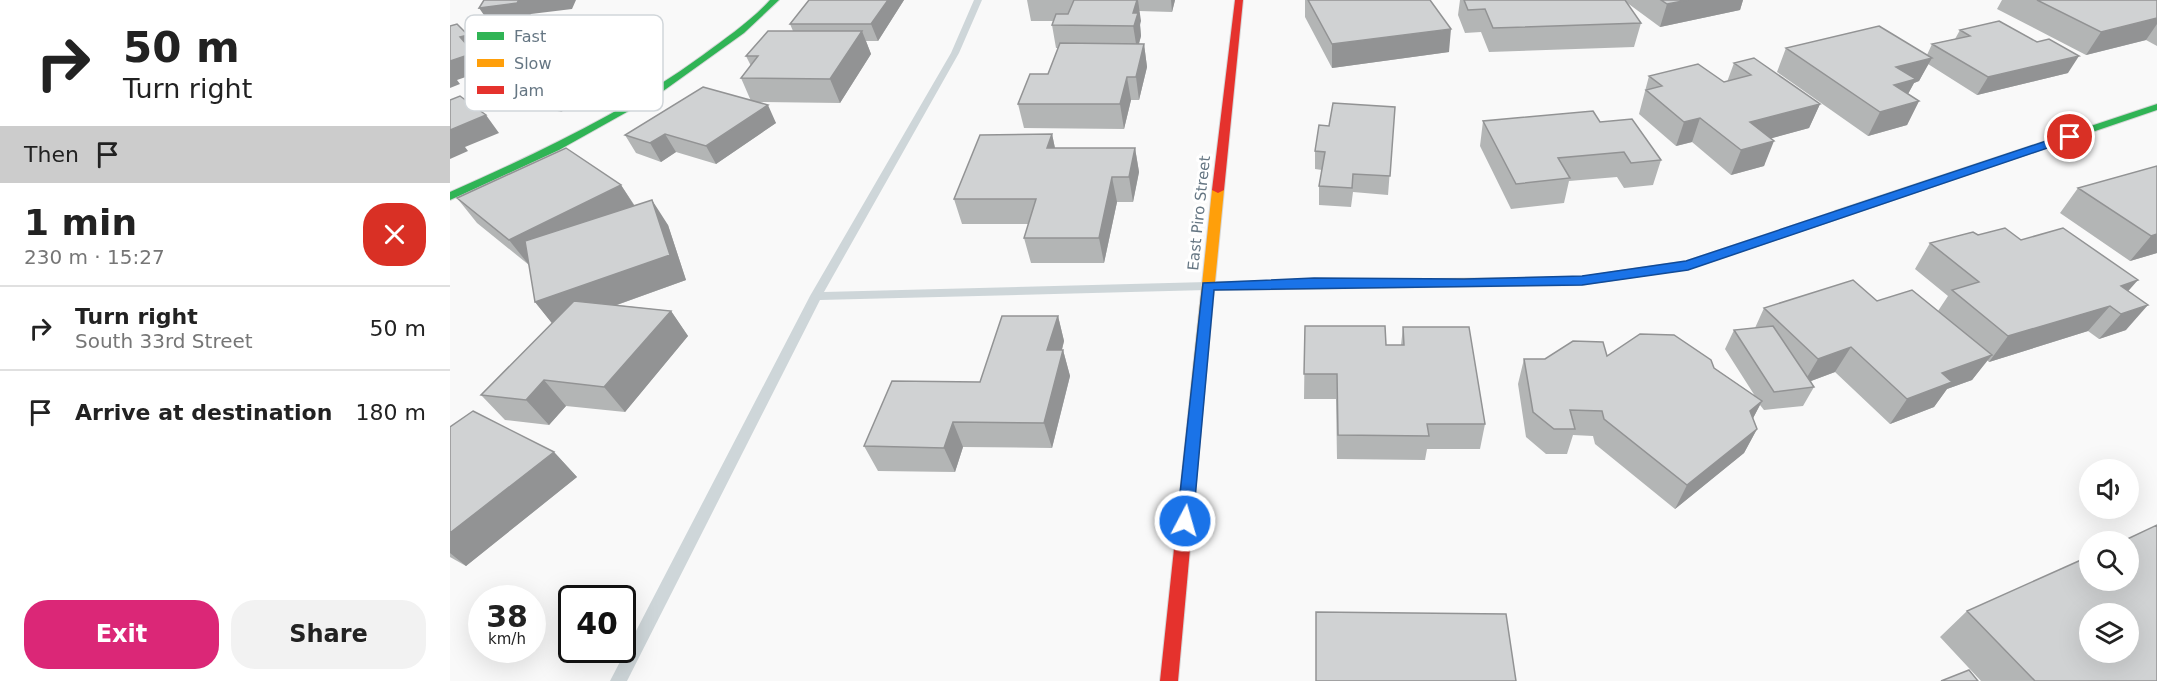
<!DOCTYPE html>
<meta charset="utf-8">
<style>
:root{--surface:#fff;--page:#f2f2f2;--text:#222;--muted:#767676;--line:#e0e0e0;--accent:#db2777}
body{margin:0;font-family:"DejaVu Sans",sans-serif;background:var(--page);color:var(--text);height:100vh;display:flex;flex-direction:column;font-size:22px;white-space:nowrap}
*{box-sizing:border-box;margin:0}
p{font-size:20px;color:var(--muted)}
.icon{flex:none;width:33px;height:33px;fill:none;stroke:currentColor;stroke-width:2;stroke-linecap:round;stroke-linejoin:round}
.map{position:relative;flex:1;overflow:hidden}
.panel{display:flex;flex-direction:column;background:var(--surface);width:450px}
.panel>*{flex:none}
.hud{background:#fff;color:var(--text);overflow:hidden}
.fabs{position:absolute;left:1629px;top:459px;display:grid;gap:12px}
.fabs a{display:grid;place-items:center;width:60px;height:60px;border-radius:50%;background:var(--surface);box-shadow:0 6px 24px #0002;font-size:30px}
.speed{position:absolute;left:18px;top:585px;display:flex;gap:12px;font-size:30px;font-weight:700;text-align:center}
.speed>*{display:grid;place-content:center;width:78px;height:78px;border-radius:50%;background:var(--surface);box-shadow:0 6px 24px #0002;line-height:1}
.speed small{font-size:15px;font-weight:400}
.speed .limit{border:3px solid #111;border-radius:9px;background:#fff;color:#111}
.pin{position:absolute;display:grid;place-items:center;width:51px;height:51px;color:#fff;margin:-26px;border:3px solid #fff;border-radius:50%;box-shadow:0 2px 6px #0007}
.me{position:absolute;width:66px;margin:-33px;rotate:6deg;stroke-linejoin:round;filter:drop-shadow(0 0 4px #0008)}
.turn{display:flex;align-items:center;gap:21px;height:126px;padding:0 24px;font-size:27px}
.turn .icon{width:78px;height:78px;stroke-width:2.5}
.turn b{display:block;font-size:42px;line-height:51px}
.then{display:flex;align-items:center;height:57px;padding:0 24px;background:#0003;gap:12px;font-size:22px}
.round{display:grid;place-items:center;flex:none;width:63px;height:63px;border-radius:24px;background:var(--page)}
.head{display:flex;align-items:center;justify-content:space-between;height:102px;padding:0 24px}
h1{font-size:36px;font-weight:600;line-height:45px}
.cta{display:flex;gap:12px;margin-top:auto;padding:12px 24px}
.cta a{flex:1;height:69px;border-radius:24px;background:var(--accent);color:#fff;font-size:24px;font-weight:600;line-height:69px;text-align:center}
.cta a+a{background:var(--page);color:var(--text)}
ul{padding:0;list-style:none}
li{display:flex;align-items:center;gap:18px;height:84px;padding:0 24px;border-top:2px solid var(--line)}
li div{flex:1}
li b{display:block;font-size:22px}
li em{font-style:normal}
main{display:flex;flex:1;min-height:0}
.map>svg:first-child{display:block}
.lines{fill:none;stroke-linecap:round;stroke-linejoin:round}
.stream{fill:#ced6d9;fill-rule:evenodd}
.fast-casing{stroke:#d5d6d7;stroke-width:2}
.slow-casing{stroke:#d5d6d7;stroke-width:2}
.jam-casing{stroke:#d5d6d7;stroke-width:2}
.fast{fill:#30b455;fill-rule:evenodd}
.slow{fill:#ff9f0a;fill-rule:evenodd}
.jam{fill:#e5322d;fill-rule:evenodd}
.wall{fill:#b3b5b5}
.shaded-wall{fill:#929394}
.building{fill:#d0d2d3;stroke:#929394;stroke-width:1.5;fill-rule:evenodd}
.route{fill:#1a73e8;stroke:#114b97;stroke-width:1.5}
.labels{text-anchor:middle;stroke-width:6;stroke-linejoin:round;paint-order:stroke}
.street-label{font-size:15px;fill:#657683;stroke:#fff}
.key{fill:#fff;stroke:#d1d6da;stroke-width:1.5}
.key-label{font-size:16px;fill:#657683}
</style>
<main>
<section class="panel">
<div class="hud">
<div class="turn"><svg class="icon" aria-label="right" viewBox="0 0 24 24"><path d="M7 20v-9h11M14 6l5 5-5 5"/></svg><div><b>50 m</b>Turn right</div></div>
<div class="then">Then<svg class="icon" aria-label="arrive" viewBox="0 0 24 24"><path d="M6 21V4h12l-3 4 3 4H6"/></svg></div>
</div>
<div class="head"><div><h1>1 min</h1><p>230 m · 15:27</p></div><a class="round" style="background:#d93025;color:#fff"><svg class="icon" aria-label="close" viewBox="0 0 24 24"><path d="M6 6l12 12M18 6L6 18"/></svg></a></div>
<ul>
<li><svg class="icon" aria-label="right" viewBox="0 0 24 24"><path d="M7 20v-9h11M14 6l5 5-5 5"/></svg><div><b>Turn right</b><p>South 33rd Street</p></div><em>50 m</em></li>
<li><svg class="icon" aria-label="arrive" viewBox="0 0 24 24"><path d="M6 21V4h12l-3 4 3 4H6"/></svg><div><b>Arrive at destination</b></div><em>180 m</em></li>
</ul>
<div class="cta"><a>Exit</a><a>Share</a></div>
</section>
<div class="map">
<svg width="1707" height="681" viewBox="0 0 1707 681">
<rect width="100%" height="100%" fill="#f9f9f9"/>
<g class="lines">
<!-- stream -->
<path class="stream" d="M524,0h8l-23,53 -135,239 383,-10 6,4 -6,4 -387,10 -193,381h-17l200,-385 141,-243z"/>
<!-- fast casing -->
<g class="fast-casing">
<path id="fast" d="M320,0h9l-35,33 -85,61 -100,56 -109,50v-8c88,-39 175,-80 253,-137 23,-17 48,-34 67,-55z
M1707,104v6l-314,107 -4,1 -6,-4 2,-3z"/>
</g>
<!-- slow casing -->
<g class="slow-casing">
<path id="slow" d="M768,187l6,3 -9,92 367,-5 18,-3 6,4 -2,3 -22,4 -368,5 -12,127 -2,4h-10l-2,-4 24,-227z"/>
</g>
<!-- jam casing -->
<g class="jam-casing">
<path id="jam" d="M785,0h8l-19,190 -6,3 -6,-3z
M1389,210l6,4 -2,3 -155,52 -88,13 -6,-4 6,-4 87,-13z
M745,411l5,2 2,4 -24,264h-18l28,-264 2,-4z"/>
</g>
<!-- fast -->
<use href="#fast" class="fast"/>
<!-- slow -->
<use href="#slow" class="slow"/>
<!-- jam -->
<use href="#jam" class="jam"/>
</g>
<!-- wall -->
<path class="wall" d="M359,0h95l-26,41h-12l5,13 -31,49 -82,-1 18,21 -60,41 -40,-12 -15,10 -25,-9 -11,-18 126,-34 -10,-23 10,-12 -5,-10 47,-25 -3,-7z
M577,0h148l-3,12 -33,-1 2,25 -2,8h5l3,23 -8,33h-8l-7,29 -100,-1 -6,-24 30,-30 10,-26h-2l-4,-23 1,-4h-22z
M855,0h125l19,52 -117,16 -27,-51z
M1010,0h283l-3,10 -80,17 -34,-25 15,21 -7,24 -145,5 -8,-20 -16,1 -7,-18z
M1552,0h155v46l-11,-6 -60,15 -89,-46z
M1510,30l108,43 -91,22 -49,-31 -9,17 -5,2 -6,11 11,7 -12,24 -39,11 -91,-64 9,-24 141,7 5,-11 23,-5z
M189,44l9,17 -87,51 -30,-8 -12,-18 11,-6 -12,-18z
M1284,63l86,41 -11,24 -38,10 -7,28 -33,9 -39,-33 -16,4 -37,-32 10,-38 75,6h3z
M945,107l-7,88 -35,-3 -2,15 -32,-2v-19l3,-16 -7,-1v-18l14,-25z
M1033,121l117,1 61,38 -8,25 -29,3 -7,-11 -48,4 -5,22 -53,6 -31,-63z
M602,134l3,14h80l4,24 -6,30h-16l-13,61h-73l-7,-25 5,-14h-67l-8,-25z
M1707,166v87l-27,8 -70,-48 18,-25z
M171,185l14,21 33,19 18,55 -69,25 54,6 17,25 -63,76 -59,-6 -17,19 -44,-5 -24,-25 71,-72 -17,-21 -6,-37 -52,-42 -20,-25z
M1528,235l43,5 108,51 -3,39 -27,9 -11,-8 -99,31 -2,-2 -15,20 -25,9 -13,18 -44,17 -55,-52 -24,9 3,6 -11,19 -39,4 -4,-5 -7,13 4,11 -13,24 -69,56 -80,-65 -2,-8 -20,-1 -6,19h-21l-20,-17 -8,-53 6,-25h21l62,-3 107,12 41,28 -30,-47 9,-19 21,-2 9,-20 113,-7 61,10 10,-15 -33,-27 15,-26z
M608,316l6,25 -2,9h1l7,26 -18,72 -89,-1 -8,25 -77,-1 -14,-25 116,-64z
M855,326l81,19h15l2,-18 82,97 -5,25h-53l-2,11 -88,-1 -1,-60h-32z
M0,427l104,25 23,25 -111,89 -16,-9z
M1517,611l190,70h-176l-41,-44z"/>
<!-- shaded-wall -->
<path class="shaded-wall" d="M69,0h57l-4,9 -41,5 -3,6 -37,5 -12,-17z
M438,0h16l-26,41 -7,-17z
M679,0h9l3,21 -1,4 1,11 -4,14z
M721,0h4l-3,12z
M1238,0h55l-3,10 -80,17 7,-23z
M1707,18v6l-11,16 -60,15 15,-23z
M1001,29l-2,23 -117,16v-24z
M412,31l9,23 -31,49 -10,-24z
M18,35l12,17 -5,2 11,16 -29,10 3,4 -10,4v-27l10,-24z
M189,44l9,17 -87,51 -12,-18z
M694,44l3,23 -8,33 -3,-23z
M1629,56l-11,17 -91,22 11,-18z
M1482,58l-13,23 -5,2 -11,20 -21,6 14,-42z
M677,77l4,23 -7,29 -4,-25z
M1469,101l-12,24 -39,11 12,-24z
M1370,104l-11,24 -69,19 10,-25z
M318,105l8,18 -60,41 -10,-18z
M36,115l13,18 -34,14 3,4 -18,8v-29z
M1250,118l-8,24 -16,4 8,-24z
M215,134l11,18 -15,10 -11,-19z
M602,134l5,24 -10,-10z
M1324,141l-10,25 -33,9 10,-25z
M685,148l4,24 -6,30 -4,-25z
M662,177l5,25 -13,61 -5,-25z
M171,185l16,25 -108,55 -20,-25z
M202,200l16,25 18,55 -131,47 -20,-25z
M1707,234v19l-27,8 21,-25z
M1688,280l-22,25 -6,1 -22,25 -99,31 19,-26 113,-50z
M1698,305l-22,25 -27,9 22,-25z
M221,311l17,25 -63,76 -21,-25z
M608,316l6,25 -9,35 -8,-26z
M1401,347l-16,25 -32,12 15,-25z
M613,350l7,26 -18,72 -8,-25z
M1542,355l-20,25 -25,9 -13,18 -44,17 17,-25 35,-26z
M94,380l22,26 -17,19 -23,-25z
M1312,401l-13,25 1,-15z
M503,422l10,25 -8,25 -11,-24z
M1307,429l-13,24 -69,56 12,-24z
M104,452l23,25 -111,89 -16,-13v-20z"/>
<!-- building -->
<path class="building" d="M34,0h35l-2,3 -38,5z
M359,0h79l-17,24h-81z
M624,0h63l-4,13h5l-4,13 -82,-1 4,-11h12z
M858,0h122l21,29 -119,15z
M1014,0h161l16,23 -148,5 -8,-19 -17,1z
M1211,0h27l-21,4z
M1587,0h120v18l-56,14z
M1549,21l38,21 12,-3 30,17 -91,21 -56,-33 38,-8 -10,-6z
M7,24l11,11 -8,2 14,16 -24,8v-35z
M1429,26l53,32 -36,9 20,12 -22,6 25,16 -39,11 -94,-64z
M318,31h94l-32,48 -89,-1 17,-22h-12z
M610,43l84,1 -8,33h-9l-7,27h-102l12,-30h18z
M1304,58l66,46 -70,18 24,19 -33,9 -41,-32 -16,4 -38,-32 16,-4 -13,-10 49,-12 26,18 27,-7 -17,-12z
M253,87l65,18 -62,41 -41,-12 -15,9 -25,-8z
M10,96l26,19 -36,15v-30z
M883,103l62,4 -5,69 -37,-2 -1,14 -33,-2 6,-34 -10,-1 4,-26 10,1z
M1143,111l7,11 32,-3 29,41 -30,3 -7,-11 -66,6 12,20 -54,6 -33,-63z
M602,134l-5,14h88l-6,29h-17l-13,61h-75l12,-39h-82l26,-64z
M116,148l55,37 -112,55 -52,-42z
M1707,166v68l-6,2 -73,-48z
M202,200l18,55 -135,47 -10,-61z
M1555,228l16,12 42,-12 75,52 -17,6 27,19 -27,9 -11,-8 -102,30 -56,-46 27,-8 -49,-39 43,-11 5,3z
M1403,280l24,21 35,-11 80,65 -50,18 10,9 -45,17 -56,-52 -33,12 -54,-51z
M124,301l97,10 -67,76 -60,-7 -18,20 -45,-5z
M552,316h56l-11,34h16l-19,73 -91,-1 -9,26 -80,-2 28,-65 88,1z
M855,326h80l1,19h18l-1,-18h66l16,97h-58l2,12 -91,-1 -1,-61h-33z
M1323,326l41,61 -40,5 -40,-62z
M1190,334l34,1 37,25 3,8 48,33 -12,10 7,18 -70,56 -83,-66 -2,-8 -32,-1 5,19h-21l-21,-17 -9,-53h21l28,-18 30,1 4,14z
M23,411l81,41 -104,81v-106z
M1707,525v156h-122l-68,-70 123,-55v24h38v-38h-7zM1640,614h38v38h-38z
M866,612l190,2 10,67h-200z
M1519,670l9,11h-37z"/>
<!-- route -->
<path class="route" d="M1620,133l4,1v5l-386,131 -106,15 -368,5 -21,231 -2,5 -6,2 -6,-2 -2,-5 26,-238 111,-5 150,1 118,-3 104,-15z"/>
<g class="labels">
<!-- street labels -->
<g class="street-label">
<text transform="translate(749 213) rotate(-84)" y="5">East Piro Street</text>
</g>
</g>
<!-- legend -->
<rect x="15" y="15" width="198" height="96" rx="9" class="key"/>
<rect x="27" y="32" width="27" height="8" fill="#30b455"/>
<rect x="27" y="59" width="27" height="8" fill="#ff9f0a"/>
<rect x="27" y="86" width="27" height="8" fill="#e5322d"/>
<g class="key-label">
<text x="64" y="42">Fast</text>
<text x="64" y="69">Slow</text>
<text x="64" y="96">Jam</text>
</g>
</svg>
<div class="fabs">
<a><svg class="icon" aria-label="sound" viewBox="0 0 24 24"><path d="M4 9h4l5-4v14l-5-4H4zM17 9q2 3 0 6"/></svg></a>
<a><svg class="icon" aria-label="search" viewBox="0 0 24 24"><circle cx="10" cy="10" r="6"/><path d="M15 15l6 6"/></svg></a>
<a><svg class="icon" aria-label="layers" viewBox="0 0 24 24"><path d="M12 4l9 5-9 5-9-5zM3 14l9 5 9-5"/></svg></a>
</div>
<div class="speed"><div>38<small>km/h</small></div><div class="limit">40</div></div>
<div class="pin" style="left:1620px;top:137px;background:#d93025"><svg class="icon" aria-label="arrive" viewBox="0 0 24 24"><path d="M6 21V4h12l-3 4 3 4H6"/></svg></div>
<svg class="me" style="left:735px;top:521px" viewBox="-20 -20 40 40"><circle r="17" fill="#1a73e8" stroke="#fff" stroke-width="3"/><path d="M0-11L8 9 0 5-8 9z" fill="#fff"/></svg>
</div>
</main>
